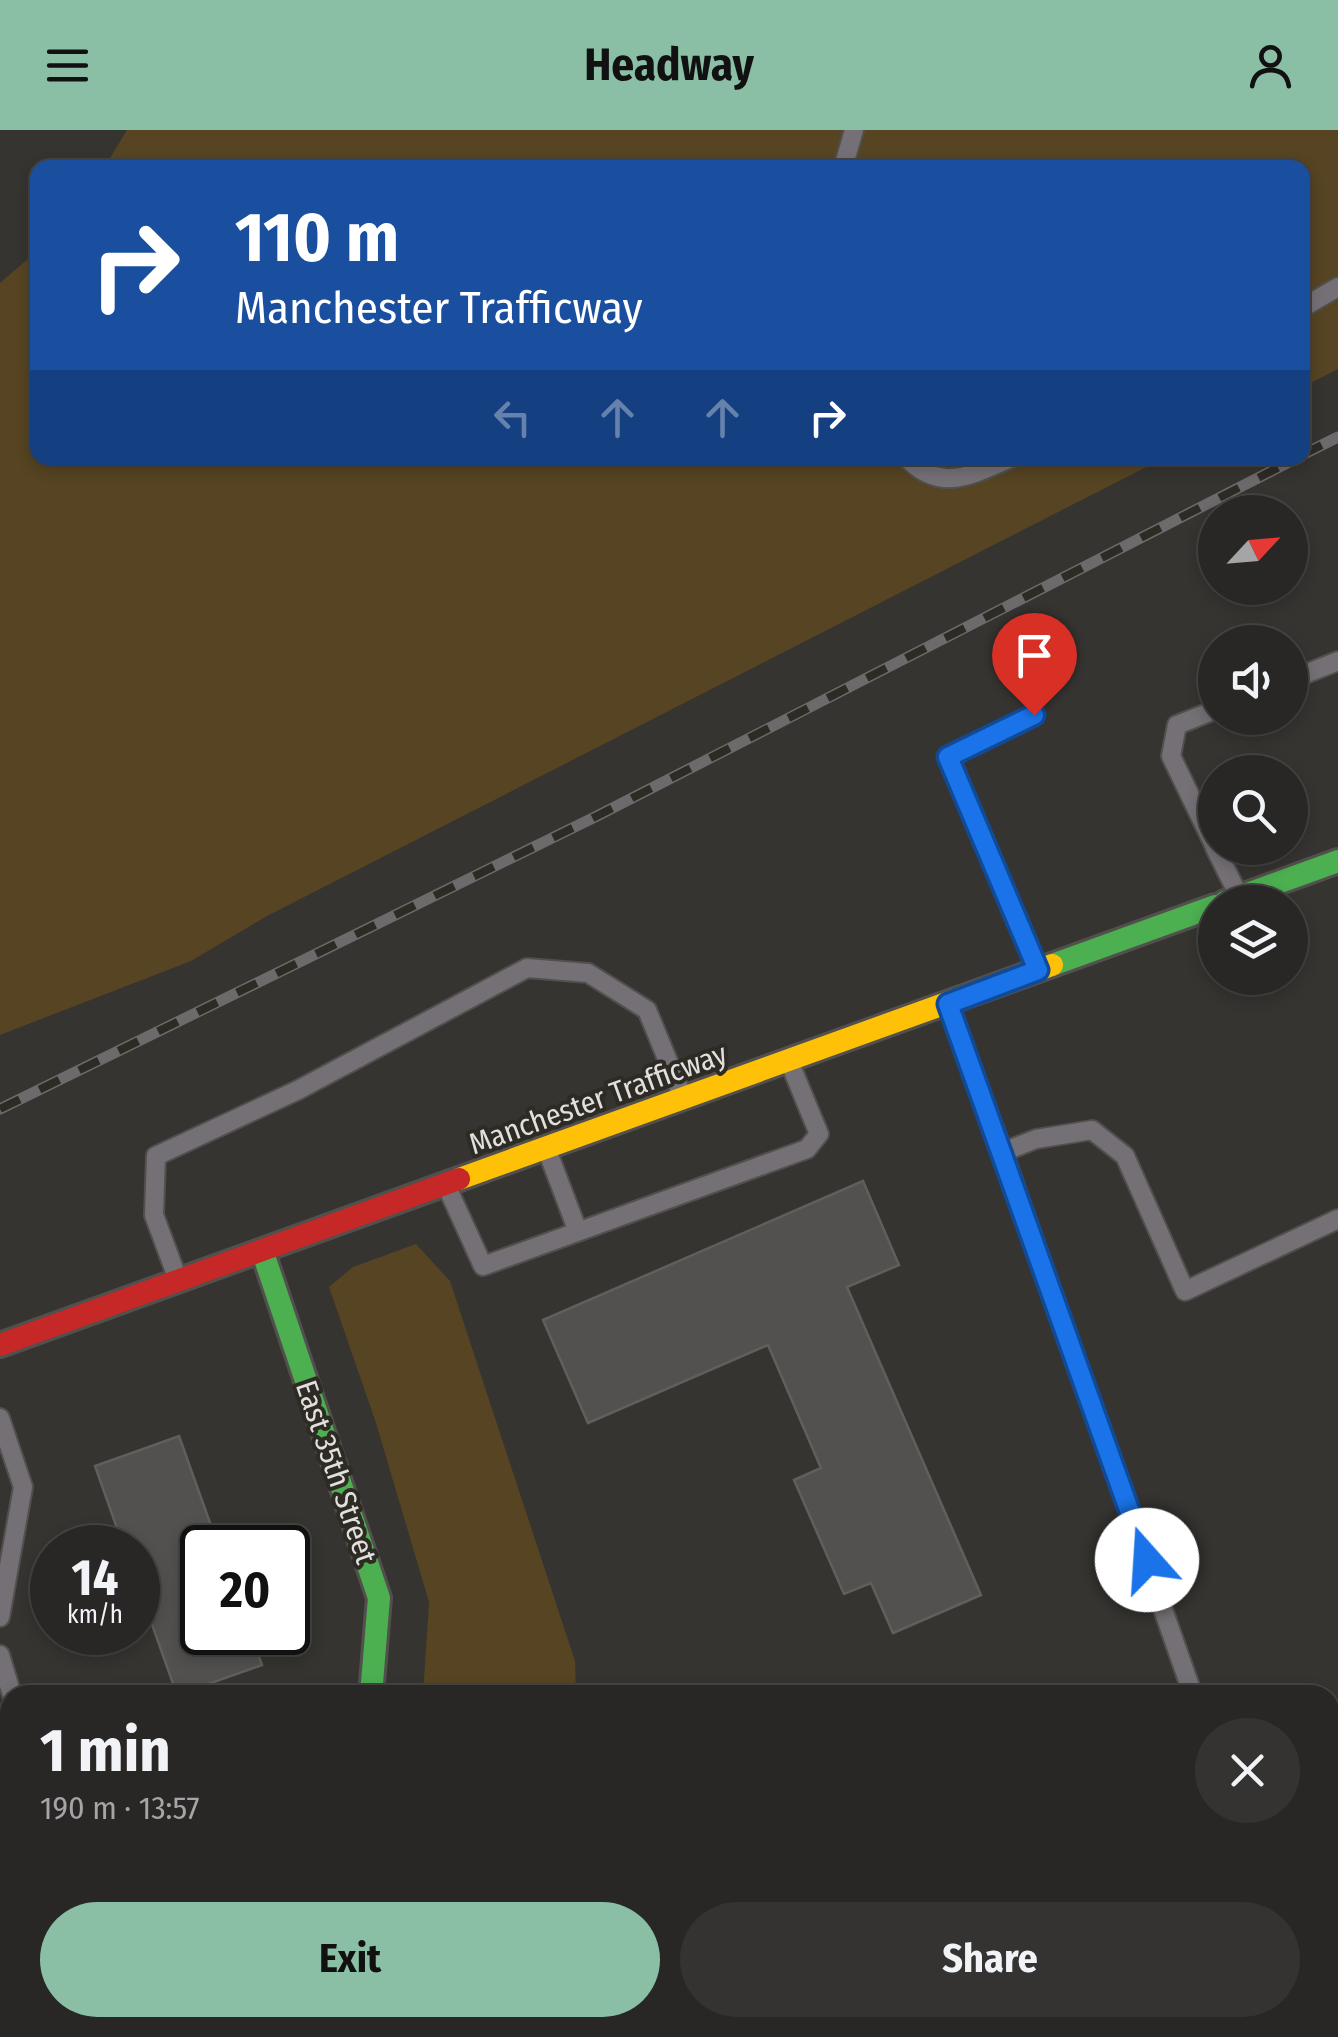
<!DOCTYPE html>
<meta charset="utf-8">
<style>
:root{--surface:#282725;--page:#343332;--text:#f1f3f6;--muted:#a5a5a7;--line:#444442;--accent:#8abfa5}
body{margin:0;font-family:"Fira Sans Condensed",sans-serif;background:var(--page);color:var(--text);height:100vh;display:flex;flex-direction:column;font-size:38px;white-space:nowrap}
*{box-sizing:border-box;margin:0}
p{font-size:32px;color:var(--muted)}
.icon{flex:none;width:55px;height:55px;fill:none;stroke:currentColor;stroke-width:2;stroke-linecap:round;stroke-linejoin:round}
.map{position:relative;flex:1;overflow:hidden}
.details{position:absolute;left:0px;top:1555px;width:1340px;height:352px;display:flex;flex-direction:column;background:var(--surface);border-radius:30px 30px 0 0;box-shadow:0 5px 15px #0003,0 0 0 2px var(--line)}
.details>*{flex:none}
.hud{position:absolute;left:30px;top:30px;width:1280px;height:305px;border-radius:20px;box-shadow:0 5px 15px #0003,0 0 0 2px var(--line);background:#1a4fa0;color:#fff;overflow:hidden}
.needle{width:65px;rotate:64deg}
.fabs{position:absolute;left:1198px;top:365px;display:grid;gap:20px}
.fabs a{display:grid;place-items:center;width:110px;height:110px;border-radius:50%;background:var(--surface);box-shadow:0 5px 15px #0003,0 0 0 2px var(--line);font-size:50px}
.speed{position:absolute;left:30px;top:1395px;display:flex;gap:20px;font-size:50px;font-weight:700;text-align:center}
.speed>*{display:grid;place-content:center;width:130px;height:130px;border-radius:50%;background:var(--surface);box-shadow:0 5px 15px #0003,0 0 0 2px var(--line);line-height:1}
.speed small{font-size:25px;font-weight:400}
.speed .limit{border:5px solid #111;border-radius:15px;background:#fff;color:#111}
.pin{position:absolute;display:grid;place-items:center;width:85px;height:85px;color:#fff;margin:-102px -42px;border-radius:50% 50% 50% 0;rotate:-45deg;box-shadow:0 0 10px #0007}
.pin .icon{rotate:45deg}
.me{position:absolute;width:110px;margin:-55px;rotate:341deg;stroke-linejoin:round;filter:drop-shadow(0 0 8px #0008)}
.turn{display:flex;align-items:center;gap:35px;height:210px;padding:0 40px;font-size:45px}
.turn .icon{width:130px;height:130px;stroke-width:2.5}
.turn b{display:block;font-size:70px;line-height:85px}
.lanes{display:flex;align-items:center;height:95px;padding:0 40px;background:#0003;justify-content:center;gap:50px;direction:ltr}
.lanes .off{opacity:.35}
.round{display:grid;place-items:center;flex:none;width:105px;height:105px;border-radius:52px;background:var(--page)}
.summary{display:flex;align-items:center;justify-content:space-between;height:170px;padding:0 40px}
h1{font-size:60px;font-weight:700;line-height:75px}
.cta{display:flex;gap:20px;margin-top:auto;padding:20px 40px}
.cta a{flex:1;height:115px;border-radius:60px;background:var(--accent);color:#111;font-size:40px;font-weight:700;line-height:115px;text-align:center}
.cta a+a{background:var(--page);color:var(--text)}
header{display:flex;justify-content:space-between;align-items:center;height:130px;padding:0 40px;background:var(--accent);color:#111;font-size:45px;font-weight:700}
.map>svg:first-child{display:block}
.green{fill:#564422}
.building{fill:#53514f;stroke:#605f5c;stroke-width:2.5}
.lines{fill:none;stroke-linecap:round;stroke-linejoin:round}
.lane-casing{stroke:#51504d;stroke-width:22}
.street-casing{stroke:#51504d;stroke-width:42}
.fast-casing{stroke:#51504d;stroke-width:28}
.slow-casing{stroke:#51504d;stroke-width:28}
.jam-casing{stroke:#51504d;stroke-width:28}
.lane{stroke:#757076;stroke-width:18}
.street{stroke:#757076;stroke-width:38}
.fast{stroke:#4caf50;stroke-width:22}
.slow{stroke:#ffc107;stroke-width:22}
.jam{stroke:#c62828;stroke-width:22}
.rail-casing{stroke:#6d6a6c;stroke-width:11}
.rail{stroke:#2e2b25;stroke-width:8;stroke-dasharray:22;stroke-linecap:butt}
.route-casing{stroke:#114b97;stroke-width:25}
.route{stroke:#1a73e8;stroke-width:18}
.labels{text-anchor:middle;stroke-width:8;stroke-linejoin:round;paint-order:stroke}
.street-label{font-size:30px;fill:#e2e0dd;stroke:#2e2b25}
</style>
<header><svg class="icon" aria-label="menu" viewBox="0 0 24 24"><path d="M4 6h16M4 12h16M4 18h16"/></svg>Headway<svg class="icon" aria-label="person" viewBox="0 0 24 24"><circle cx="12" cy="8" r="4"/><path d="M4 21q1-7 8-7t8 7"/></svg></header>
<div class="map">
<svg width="1338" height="1907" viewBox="0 0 1338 1907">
<rect width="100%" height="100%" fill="#363431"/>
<!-- green -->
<path class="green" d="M127,0h1211v239l-35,18 -1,-219h-1198z
M37,121l1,207h1126l-897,458 -76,45 -191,74v-752z
M416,1114l34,37 125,380 1,34h-153l6,-93 -53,-179 -47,-136 24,-20z
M424,1898h114l2,9h-115z"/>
<!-- building -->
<path class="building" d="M863,1051l36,84 -52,22 134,308 -88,38 -22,-50 -27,11 -50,-114 27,-12 -53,-123 -180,78 -45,-103z
M179,1306l40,112h-17v84h48l12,33 -85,30 -39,-110v-37h-14l-29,-82z"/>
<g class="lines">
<!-- lane casing -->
<g class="lane-casing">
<path id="lane" d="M843,38l11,-38
M1302,178l36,-21
M907,328c34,36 66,16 104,0
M1290,550l48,-19
M1215,580l-38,15 -6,31 44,91
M1033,585l-85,42 89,211
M1215,718l22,44
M949,879l54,143 33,-13 56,-9 33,26 60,135 153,-72
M547,1020l30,79
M1003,1022l190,543
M447,1057l36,79 324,-117 12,-15 -28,-68
M177,1147l-23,-62 2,-59 142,-66 229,-122 61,5 59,37 35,85
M0,1288l23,69 -23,130
M0,1525l12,40
M1330,1886l8,17
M106,1898l3,9"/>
</g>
<!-- street casing -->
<g class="street-casing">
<path id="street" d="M371,1898l1,9"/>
</g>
<!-- fast casing -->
<g class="fast-casing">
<path id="fast" d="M1225,772l113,-41
M1052,835l163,-59
M263,1123l116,345 -8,97"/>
</g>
<!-- slow casing -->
<g class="slow-casing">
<path id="slow" d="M459,1049l593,-214"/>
</g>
<!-- jam casing -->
<g class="jam-casing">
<path id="jam" d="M0,1215l459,-166"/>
</g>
<!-- lane -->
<use href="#lane" class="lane"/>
<!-- street -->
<use href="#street" class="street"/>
<!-- fast -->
<use href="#fast" class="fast"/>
<!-- slow -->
<use href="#slow" class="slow"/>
<!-- jam -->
<use href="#jam" class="jam"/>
<!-- rail casing -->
<g class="rail-casing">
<path id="rail" d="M1302,325l36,-18
M0,979l597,-293 700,-358"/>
</g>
<!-- rail -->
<use href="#rail" class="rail"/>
</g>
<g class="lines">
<!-- route casing -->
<g class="route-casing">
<path id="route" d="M1034,585l-86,42 90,213 -90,34 199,556"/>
</g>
<!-- route -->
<use href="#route" class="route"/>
</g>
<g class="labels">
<!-- street labels -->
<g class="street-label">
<text transform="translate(598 969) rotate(-20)" y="10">Manchester Trafficway</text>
<text transform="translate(336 1342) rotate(71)" y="10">East 35th Street</text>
</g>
</g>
</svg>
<div class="fabs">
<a><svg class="needle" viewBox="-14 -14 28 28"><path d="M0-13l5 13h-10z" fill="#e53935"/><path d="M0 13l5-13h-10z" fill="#a5a5a7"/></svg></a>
<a><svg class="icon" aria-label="sound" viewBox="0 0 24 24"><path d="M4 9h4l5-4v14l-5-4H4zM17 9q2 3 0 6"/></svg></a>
<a><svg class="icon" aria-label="search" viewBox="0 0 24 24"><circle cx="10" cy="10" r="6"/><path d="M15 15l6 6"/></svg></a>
<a><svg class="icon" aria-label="layers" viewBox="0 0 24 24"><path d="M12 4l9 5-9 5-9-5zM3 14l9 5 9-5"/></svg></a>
</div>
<div class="speed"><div>14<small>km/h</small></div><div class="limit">20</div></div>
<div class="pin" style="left:1034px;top:585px;background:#d93025"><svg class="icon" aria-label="arrive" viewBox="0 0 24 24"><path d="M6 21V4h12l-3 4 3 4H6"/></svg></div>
<svg class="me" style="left:1147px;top:1430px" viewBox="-20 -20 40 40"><circle r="19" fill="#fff"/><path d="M0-13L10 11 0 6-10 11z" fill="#1a73e8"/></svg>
<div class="hud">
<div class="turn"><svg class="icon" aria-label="right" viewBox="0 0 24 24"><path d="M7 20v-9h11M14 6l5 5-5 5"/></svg><div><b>110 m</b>Manchester Trafficway</div></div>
<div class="lanes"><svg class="icon off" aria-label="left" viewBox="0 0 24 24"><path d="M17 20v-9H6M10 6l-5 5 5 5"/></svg><svg class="icon off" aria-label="ahead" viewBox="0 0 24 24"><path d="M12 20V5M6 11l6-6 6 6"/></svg><svg class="icon off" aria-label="ahead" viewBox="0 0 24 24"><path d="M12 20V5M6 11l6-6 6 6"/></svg><svg class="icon" aria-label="right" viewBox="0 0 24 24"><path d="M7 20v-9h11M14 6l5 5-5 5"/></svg></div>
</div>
<section class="details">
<div class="summary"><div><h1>1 min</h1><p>190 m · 13:57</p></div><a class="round"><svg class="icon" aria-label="close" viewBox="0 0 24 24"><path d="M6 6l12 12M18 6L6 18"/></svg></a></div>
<div class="cta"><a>Exit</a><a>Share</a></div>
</section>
</div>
